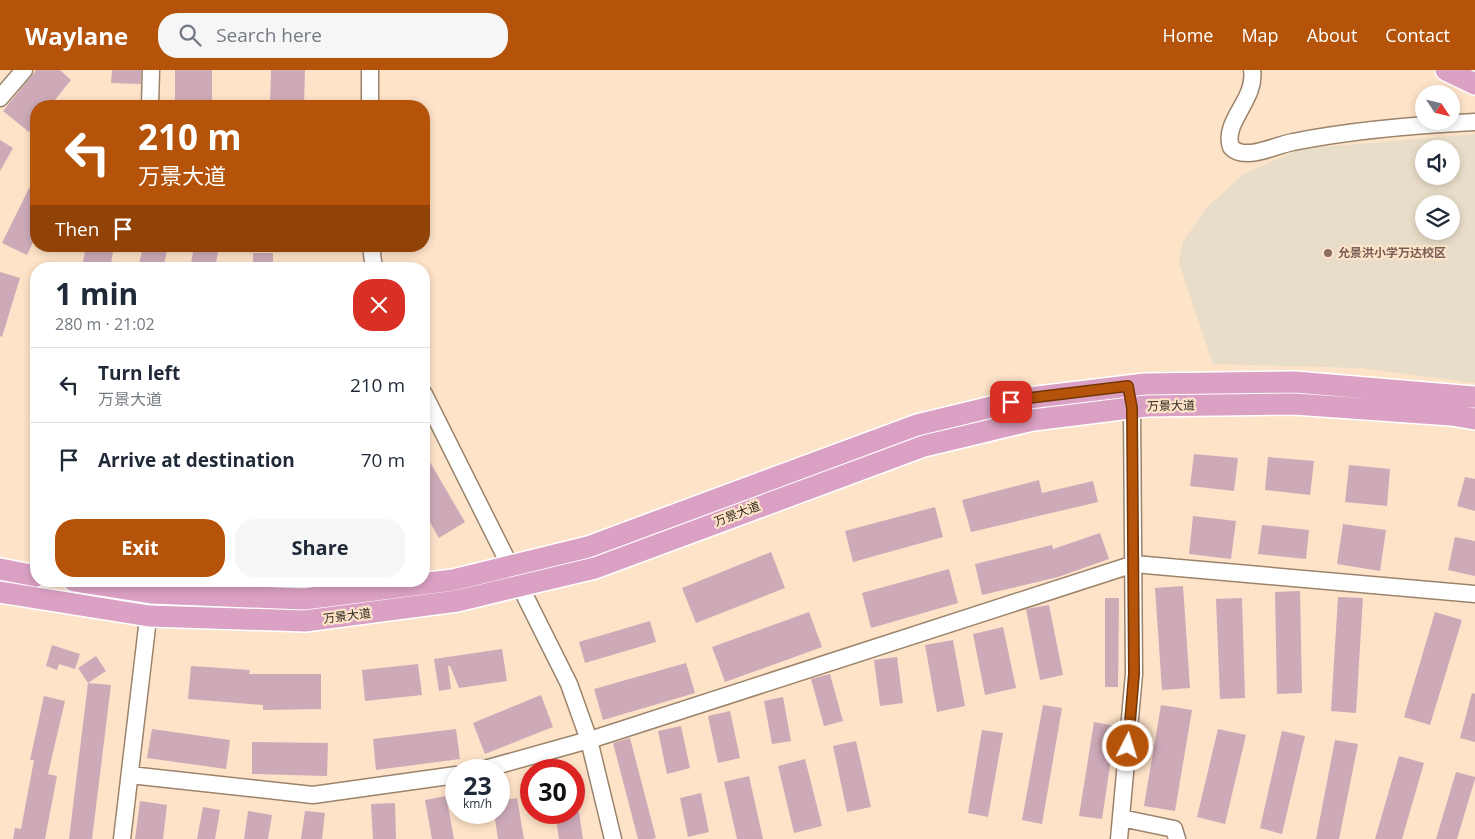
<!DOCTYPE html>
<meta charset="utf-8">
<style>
:root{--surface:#fff;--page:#f6f6f7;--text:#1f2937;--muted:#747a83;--line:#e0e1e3;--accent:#b45309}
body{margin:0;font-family:"Open Sans","Noto Sans SC",sans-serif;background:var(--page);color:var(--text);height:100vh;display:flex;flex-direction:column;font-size:19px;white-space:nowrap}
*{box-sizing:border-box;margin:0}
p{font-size:16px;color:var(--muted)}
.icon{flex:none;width:28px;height:28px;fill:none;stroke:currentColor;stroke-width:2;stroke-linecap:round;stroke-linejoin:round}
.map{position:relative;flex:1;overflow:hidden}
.side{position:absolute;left:30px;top:192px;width:400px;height:325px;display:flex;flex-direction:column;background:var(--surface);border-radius:20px;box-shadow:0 2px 8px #0003}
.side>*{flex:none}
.guide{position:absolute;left:30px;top:30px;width:400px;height:152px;border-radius:20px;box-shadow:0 2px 8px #0003;background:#b45309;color:#fff;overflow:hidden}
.needle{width:32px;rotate:125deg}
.buttons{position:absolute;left:1415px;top:15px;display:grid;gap:10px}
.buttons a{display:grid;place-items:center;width:45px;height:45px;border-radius:50%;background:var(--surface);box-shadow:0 2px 8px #0003;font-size:25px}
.speed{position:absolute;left:445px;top:689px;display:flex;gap:10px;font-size:25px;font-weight:700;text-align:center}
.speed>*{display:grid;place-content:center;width:65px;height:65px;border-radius:50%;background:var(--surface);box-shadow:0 2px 8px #0003;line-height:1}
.speed small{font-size:12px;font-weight:400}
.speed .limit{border:8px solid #d22;background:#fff;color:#111}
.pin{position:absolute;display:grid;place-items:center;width:42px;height:42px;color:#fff;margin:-21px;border-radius:10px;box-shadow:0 2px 8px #0006}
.me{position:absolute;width:55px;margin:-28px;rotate:5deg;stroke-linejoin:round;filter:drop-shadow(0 0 4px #0008)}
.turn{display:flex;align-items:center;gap:18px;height:105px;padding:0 25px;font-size:22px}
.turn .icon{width:65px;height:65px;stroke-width:2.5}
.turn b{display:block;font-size:35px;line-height:42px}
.then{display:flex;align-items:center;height:48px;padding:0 25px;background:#0003;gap:10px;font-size:19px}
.round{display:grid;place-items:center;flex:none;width:52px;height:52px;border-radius:20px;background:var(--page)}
.headline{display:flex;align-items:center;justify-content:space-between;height:85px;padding:0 25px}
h1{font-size:30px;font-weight:700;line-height:38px}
.primary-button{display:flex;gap:10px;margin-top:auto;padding:10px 25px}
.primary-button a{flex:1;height:58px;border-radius:20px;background:var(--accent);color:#fff;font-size:20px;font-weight:700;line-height:58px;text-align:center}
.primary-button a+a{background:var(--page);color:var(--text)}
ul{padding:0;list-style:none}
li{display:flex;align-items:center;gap:15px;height:75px;padding:0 25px;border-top:1px solid var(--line)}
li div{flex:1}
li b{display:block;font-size:19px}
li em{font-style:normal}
header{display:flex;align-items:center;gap:30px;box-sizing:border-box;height:70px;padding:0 25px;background:var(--accent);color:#fff}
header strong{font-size:24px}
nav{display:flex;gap:28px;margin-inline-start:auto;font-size:18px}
.search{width:350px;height:45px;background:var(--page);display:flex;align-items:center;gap:12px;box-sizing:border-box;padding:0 18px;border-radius:20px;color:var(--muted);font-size:19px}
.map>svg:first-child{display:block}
.education{fill:#e8ddc8;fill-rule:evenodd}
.building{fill:#ceaab9}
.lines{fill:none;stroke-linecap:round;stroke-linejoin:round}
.minor-casing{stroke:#9b846b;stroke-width:19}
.major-casing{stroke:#fff;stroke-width:24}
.minor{stroke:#fff;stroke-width:16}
.major{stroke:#dba1c4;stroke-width:21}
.route-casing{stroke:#753606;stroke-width:12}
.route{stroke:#b45309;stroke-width:9}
.education-dot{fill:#8d6e63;stroke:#fde3c8;stroke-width:2}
.labels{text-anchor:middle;stroke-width:4.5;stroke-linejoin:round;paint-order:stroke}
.education-label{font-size:12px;font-weight:bold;fill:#785e54;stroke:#fde3c8;text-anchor:start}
.street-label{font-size:12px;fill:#2e251a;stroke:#fde3c8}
</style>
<header>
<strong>Waylane</strong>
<div class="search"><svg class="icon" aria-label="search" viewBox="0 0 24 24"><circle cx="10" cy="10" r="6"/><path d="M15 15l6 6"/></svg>Search here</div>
<nav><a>Home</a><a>Map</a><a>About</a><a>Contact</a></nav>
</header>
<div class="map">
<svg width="1475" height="769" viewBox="0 0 1475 769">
<rect width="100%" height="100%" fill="#fde3c8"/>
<!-- education -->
<path class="education" d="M1475,64v249l-114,-15 -148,-4 -34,-101 4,-21 23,-34 38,-34 56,-25zM1424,79h27v27h-27zM1424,134h27v27h-27z"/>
<!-- building -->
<path class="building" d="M36,0h24l11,10 -21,26h-14v17l-7,9 -26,-21z
M112,0h29v14l-30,-1z
M175,0h37v36h-37z
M271,0h34l-1,36h-34z
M0,70l13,8 -13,23z
M36,104v62l-9,19 -25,-12z
M86,176h28l-4,23 -28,-1z
M143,176h25l-5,23h-25z
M194,176h25l-4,23h-25z
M253,183h20v16h-20z
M0,202l20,6 -18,59 -2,-1z
M424,382l41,70 -26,16 -15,-26z
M1194,384l44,4 -4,33 -44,-5z
M1268,387l46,4 -4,34 -45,-5z
M1349,395l41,4 -3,37 -42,-4z
M1465,407l10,2v32l-18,-5z
M1039,410l3,13 51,-12 5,21 -127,30 -9,-32z
M935,437l8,30 -90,25 -8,-31z
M1193,446l43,5 -5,38 -42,-5z
M1343,454l43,6 -6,41 -43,-7z
M1262,455l47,5 -3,29 -48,-5z
M1100,463l9,26 -51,18 -76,18 -7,-31 77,-19 1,4z
M1455,467l20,4v35l-27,-6z
M771,482l14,36 -89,35 -14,-35z
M949,499l9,34 -87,25 -9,-35z
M1183,516l7,102 -28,2 -7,-102z
M1300,521l2,102 -25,1 -2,-102z
M1338,527l25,1 -7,115 -25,-2z
M1105,528h14l-1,89h-13z
M1242,528l3,100 -25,1 -4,-100z
M1049,535l14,70 -23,5 -14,-71z
M809,542l13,35 -97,35 -13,-35z
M1435,542l27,8 -32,105 -26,-8z
M650,551l6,21 -71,21 -6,-21z
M1003,557l13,61 -31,7 -12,-61z
M953,570l12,66 -28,6 -12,-67z
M52,575l28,9 -5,15 -16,-5 -2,6 -11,-4z
M502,579l5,32 -48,7 -9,-22h-2l3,23 -12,2 -5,-32z
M96,586l10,15 -18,12 -10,-15z
M897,587l6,46 -23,3 -6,-46z
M686,593l9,30 -92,27 -9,-31z
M418,594l4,31 -57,6 -3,-31z
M191,596l59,4 -1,4h72v35l-58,1v-5l-75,-6z
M830,604l13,47 -19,5 -13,-47z
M88,613l23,2 -19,154h-23z
M1472,623l3,1v48l-15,-4z
M541,625l12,32 -68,27 -12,-31z
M44,626l21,5 -17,73 9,2 -12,63h-32l2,-11 6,1 13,-69h-4z
M783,627l8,44 -19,3 -8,-43z
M1043,635l19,3 -20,116 -20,-4z
M1161,635l31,5 -17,101 -31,-5z
M730,641l10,47 -22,5 -10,-47z
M1094,652l22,4 -14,93 -23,-3z
M681,656l9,42 -23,6 -9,-43z
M152,659l78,11 -4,29 -79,-11z
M456,659l4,30 -84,11 -3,-31z
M1218,659l28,6 -21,89 -28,-7z
M982,660l21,3 -15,84 -20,-4z
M1282,661l23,5 -23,98 -22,-6z
M630,668l26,100 -5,1h-13l-25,-96z
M1335,670l23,4 -19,95h-23z
M856,671l15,66 -24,5 -14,-66z
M252,672l76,1 -1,33 -75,-2z
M1399,686l25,7 -22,76h-27z
M805,689l17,67 -28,7 -16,-67z
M1456,702l19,5v2l-18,60h-21z
M749,706l14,63h-26l-13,-57z
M701,723l8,39 -21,5 -8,-39z
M446,726l8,43h-22l-7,-39z
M517,728l7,41h-26l-4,-27h5v-11z
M140,731l27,4 -4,34h-28z
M395,733l1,36h-23l-2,-35z
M203,737l17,3 -5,29h-18z
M248,741l24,4 -4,24h-24z
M305,741l20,2 -3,26h-21z
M555,742h24l4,27h-24z"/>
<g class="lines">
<!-- minor casing -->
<g class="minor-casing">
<path id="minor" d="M1252,0c5,29 -30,52 -21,77 13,15 45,-2 62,-5 60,-12 121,-17 182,-20
M0,28l24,-28
M150,36l1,-36
M370,36v-36
M371,176l3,23
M424,324l145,290 20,56 24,99
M481,700l115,-32 538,-174 341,30
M130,705l183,20 143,-20
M1121,748l53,11 3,10
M122,769l29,-246
M1119,769l15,-165 -2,-266 -2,-12"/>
</g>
<!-- major casing -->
<g class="major-casing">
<path id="major" d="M1446,0l29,14
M0,499l36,7
M74,511l77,12 153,6 149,-19 135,-33 329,-122 112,-27 116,-14 150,-2 180,15
M0,522l149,24 156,5 152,-20 138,-33 329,-122 109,-26 113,-14 148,-2 157,11 24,4"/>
</g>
<!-- minor -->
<use href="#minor" class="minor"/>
<!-- major -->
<use href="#major" class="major"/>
</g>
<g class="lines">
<!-- route casing -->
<g class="route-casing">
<path id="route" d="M1011,332l18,-4 99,-12 4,22 2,266 -6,72"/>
</g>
<!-- route -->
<use href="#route" class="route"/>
</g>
<!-- markers -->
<circle class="education-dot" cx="1328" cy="183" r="5"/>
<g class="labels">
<!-- education labels -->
<g class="education-label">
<text x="1338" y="187">允景洪小学万达校区</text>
</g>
<!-- street labels -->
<g class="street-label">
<text transform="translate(1171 336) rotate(-1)" y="4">万景大道</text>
<text transform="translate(737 444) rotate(-21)" y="4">万景大道</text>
<text transform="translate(347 546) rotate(-7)" y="4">万景大道</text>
</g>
</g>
</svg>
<div class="buttons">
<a><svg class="needle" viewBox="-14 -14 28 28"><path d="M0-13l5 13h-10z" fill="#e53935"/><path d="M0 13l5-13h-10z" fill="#747a83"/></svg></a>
<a><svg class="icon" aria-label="sound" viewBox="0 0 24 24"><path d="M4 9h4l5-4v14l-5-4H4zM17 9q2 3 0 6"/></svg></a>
<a><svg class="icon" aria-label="layers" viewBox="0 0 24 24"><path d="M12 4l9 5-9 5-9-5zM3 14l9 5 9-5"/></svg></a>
</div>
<div class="speed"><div>23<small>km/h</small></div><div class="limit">30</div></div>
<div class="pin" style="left:1011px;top:332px;background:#d93025"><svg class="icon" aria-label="arrive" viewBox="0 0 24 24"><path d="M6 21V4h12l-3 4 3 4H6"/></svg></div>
<svg class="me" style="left:1128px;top:676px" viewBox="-20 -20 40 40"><circle r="17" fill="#b45309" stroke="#fff" stroke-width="3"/><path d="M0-11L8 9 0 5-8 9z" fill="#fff"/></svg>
<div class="guide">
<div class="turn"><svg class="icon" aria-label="left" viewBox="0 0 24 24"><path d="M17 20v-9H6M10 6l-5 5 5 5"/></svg><div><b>210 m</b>万景大道</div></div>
<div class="then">Then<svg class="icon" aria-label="arrive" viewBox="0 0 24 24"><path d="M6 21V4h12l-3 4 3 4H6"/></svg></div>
</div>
<section class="side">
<div class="headline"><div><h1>1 min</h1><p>280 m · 21:02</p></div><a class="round" style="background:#d93025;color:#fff"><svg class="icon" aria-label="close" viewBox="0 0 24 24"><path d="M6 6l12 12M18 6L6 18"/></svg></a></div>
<ul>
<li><svg class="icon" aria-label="left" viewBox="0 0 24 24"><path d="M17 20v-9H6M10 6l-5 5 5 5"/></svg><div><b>Turn left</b><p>万景大道</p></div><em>210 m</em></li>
<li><svg class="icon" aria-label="arrive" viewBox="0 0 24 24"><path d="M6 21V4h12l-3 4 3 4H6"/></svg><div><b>Arrive at destination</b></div><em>70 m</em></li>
</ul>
<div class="primary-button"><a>Exit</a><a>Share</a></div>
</section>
</div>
